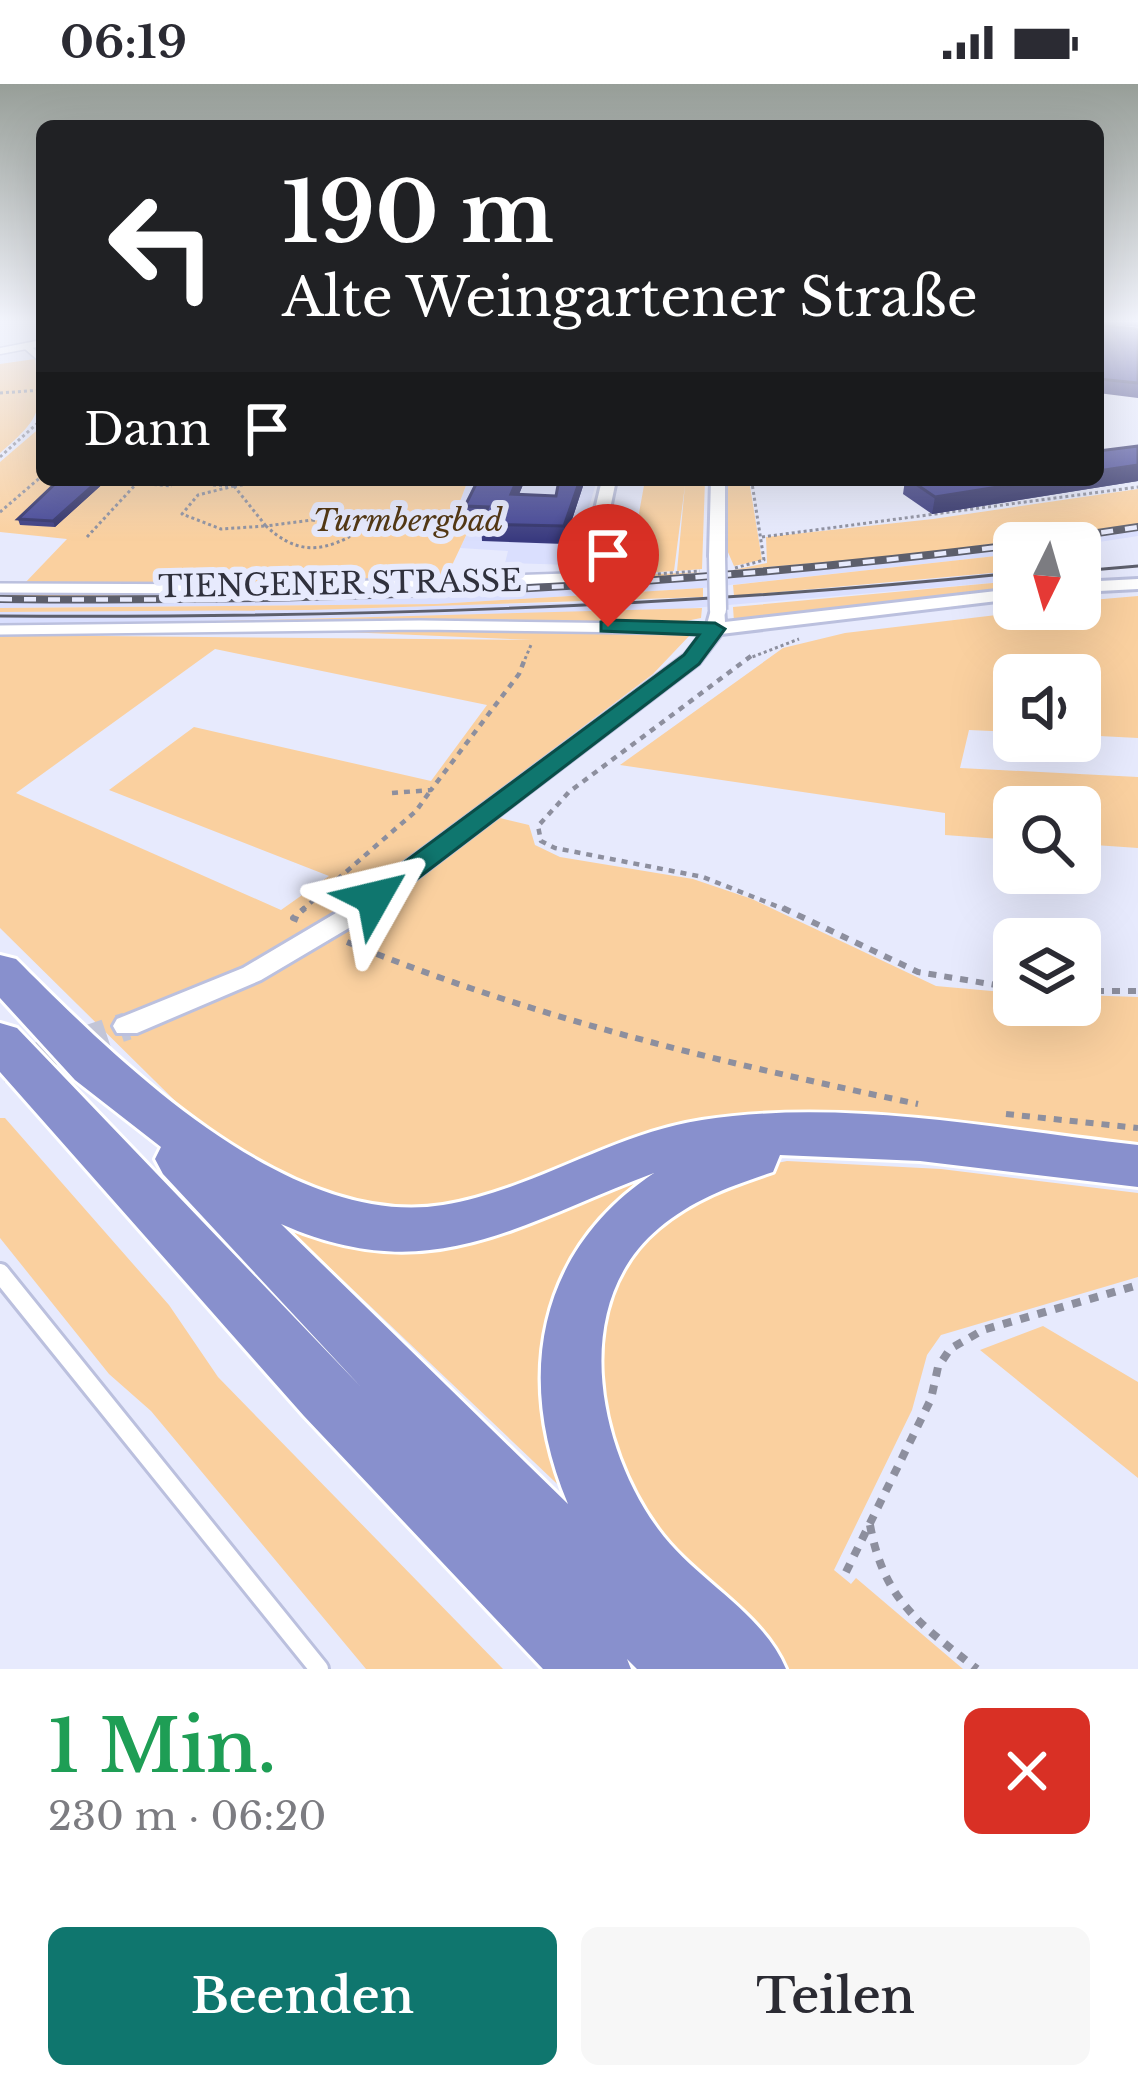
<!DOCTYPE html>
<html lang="de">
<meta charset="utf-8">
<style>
:root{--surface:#fff;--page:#f7f7f7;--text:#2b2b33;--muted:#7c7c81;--accent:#0f766e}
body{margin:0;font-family:"Libre Baskerville",serif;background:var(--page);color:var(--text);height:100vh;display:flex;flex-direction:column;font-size:45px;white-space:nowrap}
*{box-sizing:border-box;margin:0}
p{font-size:39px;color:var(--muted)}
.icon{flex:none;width:66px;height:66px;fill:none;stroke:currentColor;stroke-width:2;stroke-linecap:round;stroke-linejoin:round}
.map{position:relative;height:1585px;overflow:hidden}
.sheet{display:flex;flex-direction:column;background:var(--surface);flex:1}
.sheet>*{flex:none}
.banner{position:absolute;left:36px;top:36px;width:1068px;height:366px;border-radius:18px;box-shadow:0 12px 48px #0002;background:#202124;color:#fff;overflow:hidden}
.needle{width:78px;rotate:185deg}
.controls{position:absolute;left:993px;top:438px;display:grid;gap:24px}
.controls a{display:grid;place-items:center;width:108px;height:108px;border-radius:18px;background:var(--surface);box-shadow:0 12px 48px #0002;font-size:60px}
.pin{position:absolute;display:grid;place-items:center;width:102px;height:102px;color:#fff;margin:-123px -51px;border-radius:50% 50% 50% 0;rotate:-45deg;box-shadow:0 0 12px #0007}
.pin .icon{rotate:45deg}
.me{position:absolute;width:132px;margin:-66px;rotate:53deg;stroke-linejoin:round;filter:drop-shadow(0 0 9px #0008)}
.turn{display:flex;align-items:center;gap:42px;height:252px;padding:0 48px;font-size:54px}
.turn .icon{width:156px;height:156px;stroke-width:2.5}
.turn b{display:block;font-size:84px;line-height:102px}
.then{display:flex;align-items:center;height:114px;padding:0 48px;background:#0003;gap:24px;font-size:45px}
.round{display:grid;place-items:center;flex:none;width:126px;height:126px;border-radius:18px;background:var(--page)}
.headline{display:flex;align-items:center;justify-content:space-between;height:204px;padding:0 48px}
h1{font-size:72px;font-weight:600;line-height:90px;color:#1e9e55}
.action{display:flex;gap:24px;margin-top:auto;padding:24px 48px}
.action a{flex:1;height:138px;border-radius:18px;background:var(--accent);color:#fff;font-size:48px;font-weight:600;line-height:138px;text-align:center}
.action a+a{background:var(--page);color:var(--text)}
.status{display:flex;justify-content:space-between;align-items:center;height:84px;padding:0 60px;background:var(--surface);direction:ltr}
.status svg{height:33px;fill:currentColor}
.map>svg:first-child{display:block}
.built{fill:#dadffe}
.green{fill:#fad09f;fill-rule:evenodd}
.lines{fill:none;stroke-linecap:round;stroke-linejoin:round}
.street-tunnel{stroke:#c2c5d7;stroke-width:28;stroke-dasharray:28 14;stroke-linecap:butt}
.lane-far2-casing{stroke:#bbc0de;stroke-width:9}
.lane-far1-casing{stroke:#bbc0de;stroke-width:14}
.lane-casing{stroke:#bbc0de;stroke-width:24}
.street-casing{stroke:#bbc0de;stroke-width:6}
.highway-casing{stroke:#fff;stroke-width:6}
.path-far3{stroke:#8d8f9e;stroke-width:3;stroke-dasharray:3 3;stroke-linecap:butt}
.path-far2{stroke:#8d8f9e;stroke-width:4.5;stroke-dasharray:6 6;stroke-linecap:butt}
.path-far1{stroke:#8d8f9e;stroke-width:6;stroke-dasharray:8 8;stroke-linecap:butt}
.path{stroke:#8d8f9e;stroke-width:8;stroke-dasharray:9 9;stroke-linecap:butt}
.lane-far2{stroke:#fff;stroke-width:6}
.lane-far1{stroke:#fff;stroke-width:9}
.lane{stroke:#fff;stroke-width:18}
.street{fill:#fff;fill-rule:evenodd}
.highway{fill:#8890cd;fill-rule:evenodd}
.tram{stroke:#5d5f6c;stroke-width:3}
.rail-casing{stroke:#5d5f6c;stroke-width:8}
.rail{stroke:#e7eafd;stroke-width:4.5;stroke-dasharray:12;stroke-linecap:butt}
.street-bridge-casing{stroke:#bbc0de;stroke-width:21;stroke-linecap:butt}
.street-bridge{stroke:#fff;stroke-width:16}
.wall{fill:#3a3b80}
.shaded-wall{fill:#2f3068}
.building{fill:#434595;stroke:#2f3068;stroke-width:3}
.route{fill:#0f766e;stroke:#0a4d48;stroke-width:3}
.labels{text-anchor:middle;stroke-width:12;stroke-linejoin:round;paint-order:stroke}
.far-park-label{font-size:30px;font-style:italic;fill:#543915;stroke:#e7eafd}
.far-street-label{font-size:30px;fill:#30313d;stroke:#e7eafd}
</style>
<div class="status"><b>06:19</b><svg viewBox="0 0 49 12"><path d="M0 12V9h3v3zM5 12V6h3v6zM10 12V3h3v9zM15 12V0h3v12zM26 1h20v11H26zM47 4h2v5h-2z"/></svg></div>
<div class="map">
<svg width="1138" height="1585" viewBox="0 0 1138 1585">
<rect width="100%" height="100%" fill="#e7eafd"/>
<!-- built -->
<path class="built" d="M468,396h129l-25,85 -67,-2 3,-12 -48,-3 11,-22 -19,-2z
M1138,440v12l-39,6 -85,1v11l-311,34 -267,16 -436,4v-11l384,-4 307,-16 219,-22z
M1014,487v10l-357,30 -657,14v-13l623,-10 181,-11z"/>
<!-- green -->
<path class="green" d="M35,275c10,52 4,60 -35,94v-89z
M42,342v54h426l-16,43 19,2 -26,55 -206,6 -216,-1 44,-46 -67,-7v-70z
M645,396h60l-3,89 -25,2 8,-86 -11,86 -46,3z
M724,396h25l13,80 -28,6 -7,-16z
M1138,405v35l-228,31 -177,15 34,-7 -1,-26 167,-18z
M1014,470v17l-280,25 -1,-11z
M703,488l-132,13 -187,8 -384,4v-6h285z
M1014,497v10l-280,31 -1,-15z
M703,504v9l-393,13 -310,2v-4l436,-4z
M1138,512v142l-58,-3v-60h-66v57l-45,-2 -9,38 178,9v71l-58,-4v-37h-66v33l-69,-5v-22l-325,-48 163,-117 62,-15 160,-19 11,-5h64v-8z
M702,524l-1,10 -35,7 -666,2z
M422,545l269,5 -38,40 -347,261 -81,45 -103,41 13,13 110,-46 86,-49 165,-122 33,8 6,20 25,12 133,22 59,20 184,87 78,7v12h66v-10l58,2v159l-355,-32 -295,82 -103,11 -153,-60 -232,-229v-293l534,5 -189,-8zM215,565l272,56 -56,76 -237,-54 -85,63 220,86 -48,34 -265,-117z
M0,1034h5l164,187 49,72 285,292h-137l-215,-258 -42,-37 -109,-136z
M669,1074l-59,64 -37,277 -287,-273 6,-4 54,16z
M787,1077l154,8 197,24v84l-197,58 -14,20 -15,55 -78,160 17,14 5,-6 107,91h-193l-112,-118 -71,-138 30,-159 129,-85z
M1043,1242l95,56v96l-158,-128z"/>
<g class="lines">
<!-- street-tunnel -->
<path class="street-tunnel" d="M0,985l127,-43"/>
<!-- lane-far2 casing -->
<g class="lane-far2-casing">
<path id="lane-far2" d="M26,262l14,12 2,12
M0,267l42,-8"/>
</g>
<!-- lane-far1 casing -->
<g class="lane-far1-casing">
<path id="lane-far1" d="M0,504l260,1 307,-11
M0,546l420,-5 295,4"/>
</g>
<!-- lane casing -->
<g class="lane-casing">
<path id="lane" d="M0,1189l319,396"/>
</g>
<!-- street casing -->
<g class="street-casing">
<path id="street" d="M602,396h14l-17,82 -26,20h-12v-8l22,-14z
M711,396h14v76l-8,5 -8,-5z
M1138,495v10l-58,3v-10z
M1014,505v10l-293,35 -22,29 -340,259 -98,58 -124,53h-20l-4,-7 4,-7 126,-51 98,-58 344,-255 21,-27 6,-22h12l1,16z"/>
</g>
<!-- highway casing -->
<g class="highway-casing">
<path id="highway" d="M0,871l16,4c102,102 271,271 427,246 91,-15 168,-71 259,-85 143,-22 294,9 436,25v42l-218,-26 -140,-6 -7,17c-42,14 -79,27 -114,56 -90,75 -62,218 -1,301 37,51 104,82 128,140h-149l-10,-10 4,10h-88l-239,-253 -304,-344v-49l17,5 344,359 -198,-213 -8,-15 6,-12 -86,-67 -75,-82zM654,1089c-117,78 -139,205 -86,331l-287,-280c150,66 236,0 373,-51z"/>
</g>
<!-- path-far3 -->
<path class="path-far3" d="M0,309l42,-3
M0,373l39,-35 3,-10
M94,396l78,6
M213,401l21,1
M234,402l32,40
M234,402l-36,9 -16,19 39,15 45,-3
M234,402l47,-6
M0,428l42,-36
M312,436l38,6 -1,11c-33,17 -56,14 -83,-11z
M87,453l50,-54
M762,453l376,-50
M735,484l29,-8 -12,-77
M598,494l102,-7
M525,575l6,-14
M747,575l52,-20"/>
<!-- path-far2 -->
<path class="path-far2" d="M751,572l-182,136 -31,34 3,15 14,7 148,29 86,34
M392,709l39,-3 88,-116 7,-18
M301,827l115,-100 15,-21"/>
<!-- path-far1 -->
<path class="path-far1" d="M783,824l135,64 96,16
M298,836l-5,-2 12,-10
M347,858c185,76 376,121 571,162
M1080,907h58
M1006,1030l132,14"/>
<!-- path -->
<path class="path" d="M870,1441c14,76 50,99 107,144
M846,1488l85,-173 7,-32 12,-18 33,-19 155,-45"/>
<!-- lane-far2 -->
<use href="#lane-far2" class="lane-far2"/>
<!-- lane-far1 -->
<use href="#lane-far1" class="lane-far1"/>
<!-- lane -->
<use href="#lane" class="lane"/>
<!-- street -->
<use href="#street" class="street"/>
<!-- highway -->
<use href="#highway" class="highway"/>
<!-- tram -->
<path class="tram" d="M1080,487l58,-5
M0,532c339,2 676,-8 1014,-43"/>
<!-- rail casing -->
<g class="rail-casing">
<path id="rail" d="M1030,459l108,-16
M0,515c340,4 677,-12 1014,-54"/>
</g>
<!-- rail -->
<use href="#rail" class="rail"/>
<!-- street-bridge casing -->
<g class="street-bridge-casing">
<path id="street-bridge" d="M717,472l1,54"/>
</g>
<!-- street-bridge -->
<use href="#street-bridge" class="street-bridge"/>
</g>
<!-- wall -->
<path class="wall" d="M1098,235h40v8l-38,-3 38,5v69l-40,-5z
M1138,362v35l-206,33 -29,-20 2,-14h193z
M59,396h48l-52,47 -35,-2 -2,-6z
M525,396l-6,14 37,2 29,-16 -21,64 -82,-3 -1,-17 -15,-1 -1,-17z"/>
<!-- shaded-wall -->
<path class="shaded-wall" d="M1138,381v16l-206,33 3,-17 106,-17h57v-9z
M99,396h8l-52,47 -2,-6z
M517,396h8l-13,31 -1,-17z
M580,396h5l-21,64v-18z"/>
<!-- building -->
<path class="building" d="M1098,235l2,6 38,4v54l-40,-4z
M1138,362v19l-40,6v-20z
M59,396h40l-46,41 -35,-2z
M478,396h39l-6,14 45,2 3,-16h21l-16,46 -83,-2 7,-17 -23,-1z
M910,396h131l-106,17z"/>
<!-- sky -->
<linearGradient id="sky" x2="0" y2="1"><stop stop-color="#979e98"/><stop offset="0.52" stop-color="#f4f6fe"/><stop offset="1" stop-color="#f4f6fe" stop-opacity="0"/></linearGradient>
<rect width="1138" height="456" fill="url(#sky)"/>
<!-- route -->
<path class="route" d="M608,536l107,3 10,6 -26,35 -315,240h-20l-4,-6 4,-6 320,-237 15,-20 -98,-4v-9z"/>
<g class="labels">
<!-- far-park labels -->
<g class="far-park-label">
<text x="408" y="447">Turmbergbad</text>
</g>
<!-- far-street labels -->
<g class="far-street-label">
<text transform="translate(340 500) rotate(-1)" y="10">TIENGENER STRASSE</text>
</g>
</g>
</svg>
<div class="controls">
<a><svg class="needle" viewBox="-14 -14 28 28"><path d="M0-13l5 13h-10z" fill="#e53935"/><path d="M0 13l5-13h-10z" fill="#7c7c81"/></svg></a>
<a><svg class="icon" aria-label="sound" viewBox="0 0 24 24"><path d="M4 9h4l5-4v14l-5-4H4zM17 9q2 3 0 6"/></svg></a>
<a><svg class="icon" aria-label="search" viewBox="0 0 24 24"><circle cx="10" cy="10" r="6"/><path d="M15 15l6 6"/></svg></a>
<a><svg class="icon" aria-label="layers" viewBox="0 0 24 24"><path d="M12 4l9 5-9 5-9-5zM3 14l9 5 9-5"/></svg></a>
</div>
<div class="pin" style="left:608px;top:543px;background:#d93025"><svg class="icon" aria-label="arrive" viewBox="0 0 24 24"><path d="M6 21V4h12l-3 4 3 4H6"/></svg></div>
<svg class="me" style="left:374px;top:814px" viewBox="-20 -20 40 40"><path d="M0-17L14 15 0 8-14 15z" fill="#0f766e" stroke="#fff" stroke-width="4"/></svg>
<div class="banner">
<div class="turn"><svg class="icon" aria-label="left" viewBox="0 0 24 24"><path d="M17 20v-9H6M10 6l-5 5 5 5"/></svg><div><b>190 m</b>Alte Weingartener Straße</div></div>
<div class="then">Dann<svg class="icon" aria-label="arrive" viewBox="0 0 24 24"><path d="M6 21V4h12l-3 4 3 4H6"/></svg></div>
</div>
</div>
<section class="sheet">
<div class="headline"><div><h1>1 Min.</h1><p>230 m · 06:20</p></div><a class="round" style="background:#d93025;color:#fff"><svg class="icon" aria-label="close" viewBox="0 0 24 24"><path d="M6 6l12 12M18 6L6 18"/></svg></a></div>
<div class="action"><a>Beenden</a><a>Teilen</a></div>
</section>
